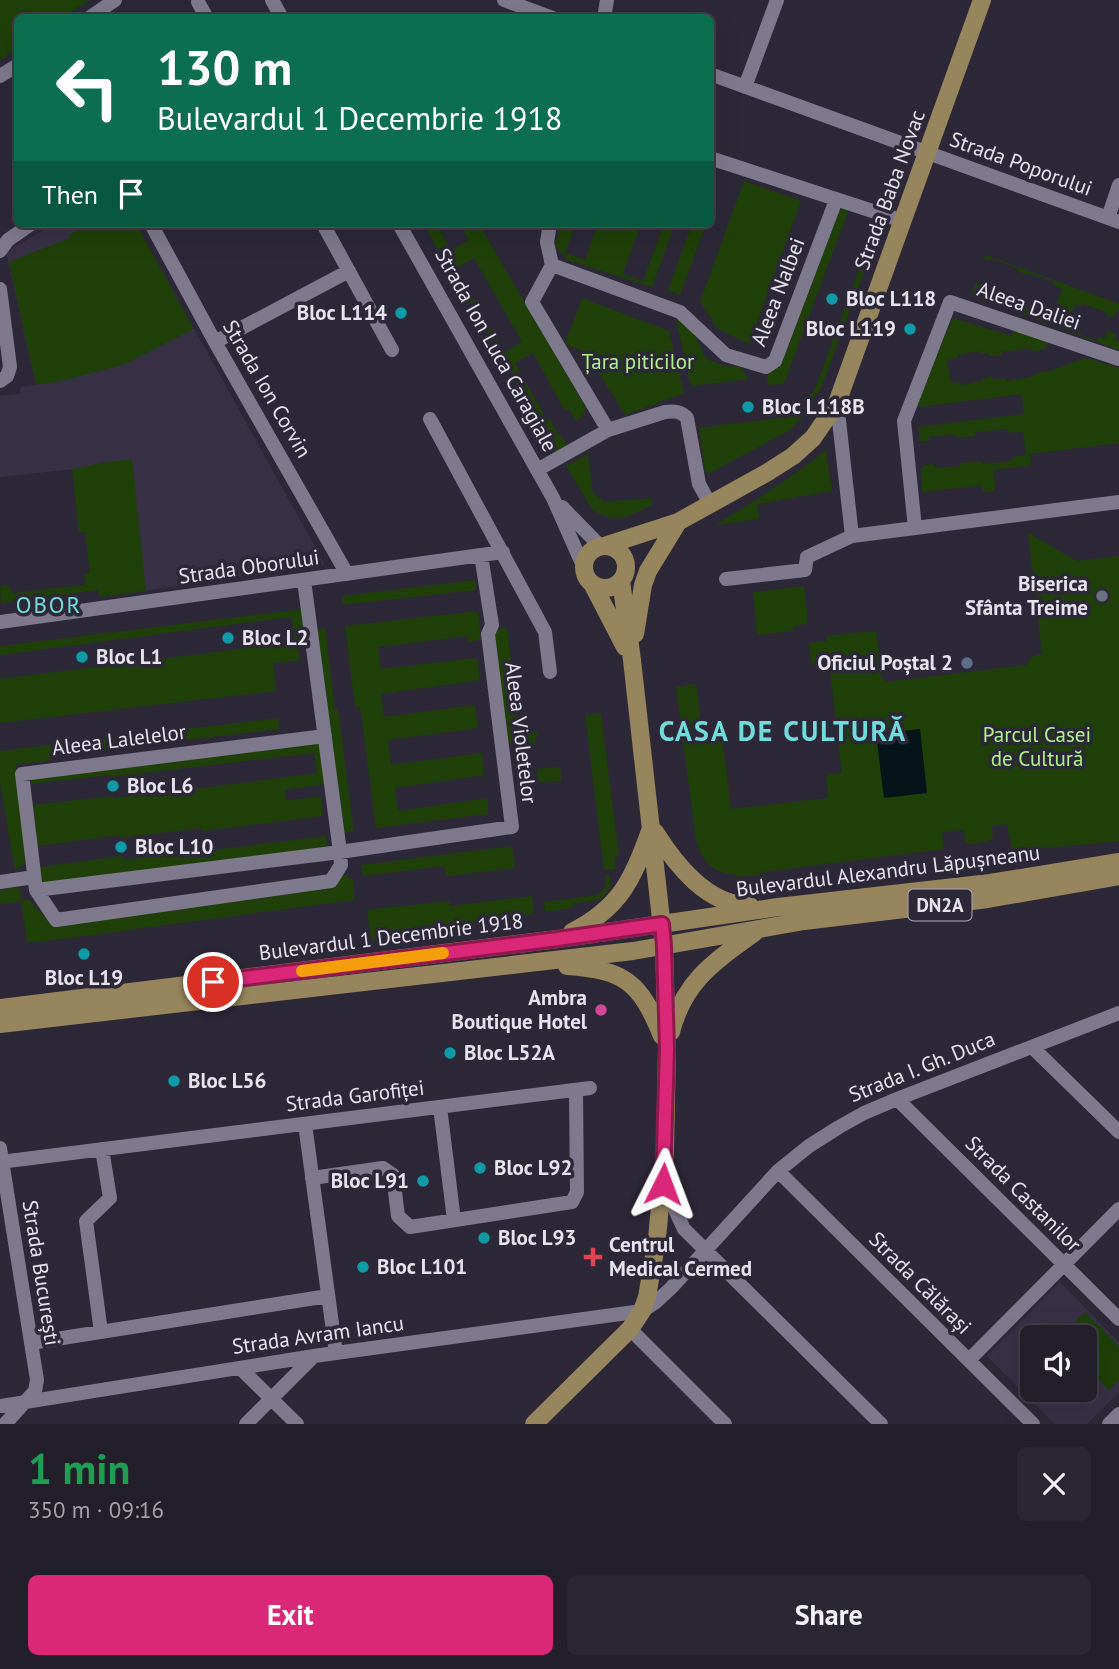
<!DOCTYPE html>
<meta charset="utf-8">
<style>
:root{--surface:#221e2a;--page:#2a2732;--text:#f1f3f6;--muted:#a2a2a8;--line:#3f3c47;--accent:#db2777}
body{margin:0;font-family:"PT Sans",sans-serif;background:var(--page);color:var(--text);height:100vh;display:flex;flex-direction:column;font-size:26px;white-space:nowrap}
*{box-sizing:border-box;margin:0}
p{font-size:23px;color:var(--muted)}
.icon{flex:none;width:38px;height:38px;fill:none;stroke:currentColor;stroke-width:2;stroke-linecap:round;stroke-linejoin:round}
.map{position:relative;height:1424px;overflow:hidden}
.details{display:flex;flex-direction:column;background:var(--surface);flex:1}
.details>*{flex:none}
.hud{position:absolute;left:14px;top:14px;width:700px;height:214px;border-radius:10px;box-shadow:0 7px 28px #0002,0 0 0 2px var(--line);background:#0b6e4f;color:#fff;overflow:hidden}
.controls{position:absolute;left:1020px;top:1325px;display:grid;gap:14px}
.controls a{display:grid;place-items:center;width:77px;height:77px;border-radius:10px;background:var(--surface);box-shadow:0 7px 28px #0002,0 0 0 2px var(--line);font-size:35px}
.pin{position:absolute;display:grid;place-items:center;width:60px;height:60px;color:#fff;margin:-30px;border:4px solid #fff;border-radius:50%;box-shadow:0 2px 7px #0007}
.me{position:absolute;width:77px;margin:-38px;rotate:3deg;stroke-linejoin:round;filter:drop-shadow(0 0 5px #0008)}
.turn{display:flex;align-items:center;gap:24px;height:147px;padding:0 28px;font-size:32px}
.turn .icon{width:91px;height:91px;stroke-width:2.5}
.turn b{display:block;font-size:49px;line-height:60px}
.then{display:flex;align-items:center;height:66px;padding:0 28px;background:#0003;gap:14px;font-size:26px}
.round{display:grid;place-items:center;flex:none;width:74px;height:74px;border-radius:10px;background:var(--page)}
.summary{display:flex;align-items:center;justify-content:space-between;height:119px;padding:0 28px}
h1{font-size:42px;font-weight:800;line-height:52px;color:#1e9e55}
.cta{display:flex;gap:14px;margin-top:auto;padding:14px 28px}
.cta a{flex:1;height:80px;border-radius:10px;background:var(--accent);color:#fff;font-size:28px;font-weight:800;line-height:80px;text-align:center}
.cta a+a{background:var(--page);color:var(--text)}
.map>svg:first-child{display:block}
.built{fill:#383146;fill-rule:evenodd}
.green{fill:#1f4008;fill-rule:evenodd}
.water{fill:#041419}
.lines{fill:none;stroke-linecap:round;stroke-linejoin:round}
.minor{stroke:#7f798d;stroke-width:14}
.major{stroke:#97855d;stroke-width:18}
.route-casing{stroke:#8e194d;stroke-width:18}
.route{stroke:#db2777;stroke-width:12}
.slow{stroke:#f59e0b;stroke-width:12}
.culture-dot{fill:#0f9aa8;stroke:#2d2838;stroke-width:2.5}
.worship-dot{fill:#6b7280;stroke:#2d2838;stroke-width:2.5}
.service-dot{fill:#5c6f8a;stroke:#2d2838;stroke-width:2.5}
.hotel-dot{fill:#d1479c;stroke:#2d2838;stroke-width:2.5}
.health-dot{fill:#e0444e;stroke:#2d2838;stroke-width:2.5}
.labels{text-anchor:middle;stroke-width:7;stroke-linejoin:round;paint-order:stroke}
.shield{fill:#2d2838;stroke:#aeabb7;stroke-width:2}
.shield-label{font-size:19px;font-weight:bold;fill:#e6e3ee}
.street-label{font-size:21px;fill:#e6e3ee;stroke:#2d2838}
.poi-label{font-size:21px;font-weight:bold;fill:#e6e3ee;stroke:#2d2838;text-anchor:start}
.park-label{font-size:21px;fill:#aef38a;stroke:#2d2838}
.neighbourhood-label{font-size:23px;letter-spacing:2px;fill:#70dcdc;stroke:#2d2838}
.district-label{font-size:28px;font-weight:bold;letter-spacing:2px;fill:#70dcdc;stroke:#2d2838}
</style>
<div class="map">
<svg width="1119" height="1424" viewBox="0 0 1119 1424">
<rect width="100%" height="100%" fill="#2d2838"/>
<!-- built -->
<path class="built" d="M54,224h82l189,341 -226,32 -16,-129 -83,9v-81l20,-2 1,-7 15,-2 -30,-133z
M1060,1282l59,60v50l-32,32h-32l-68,-68zM1032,1337h53v53h-53z"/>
<!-- green -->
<path class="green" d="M0,0h90l-27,17 -45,1 -1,30 -17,12z
M744,181l57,20 -52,143 -31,-15 -18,-27z
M850,206l-65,175 -2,3 -15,1 -1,-10 15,-12 57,-152z
M878,217l6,1 -62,168 -19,30 -13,14 -82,44 -3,-3 -6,-43 95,-12 12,-18 8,-6z
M96,224h40l58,105 -71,36 -61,16 -26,4 -27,-123 61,-24 -1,-4z
M423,224h13l15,26 18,-10 -9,-16h19l107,184 -5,10 -5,3 -7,-12 -4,2 -32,-58 -18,10 32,57 3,-1 10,18 2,-1 5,10 -11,6zM474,258l48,84 -17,10 -49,-84z
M561,224h15l-11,29 20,7 13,-36h43l-18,50 20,7 21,-57h11l-23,63 -85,-27 -12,-15z
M692,224h14l-26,71 -12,-5z
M986,255l133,49v8l-4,-1 -2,7 -8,-3 1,-3 -23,-8 -2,2 -6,-2 -8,21 7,3v4l23,9 2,-4 6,2 2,-8 10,4 -2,5 4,1v9l-148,-54 5,-13 8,3 -1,4 22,8 2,-4 16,6v4l21,8 1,-2 9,2 8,-23 -9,-4 1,-3 -25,-9 -1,2 -11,-4 1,-3 -27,-10 -1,3 -6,-2z
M582,298l87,33 15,62 -59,22 -31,-50 4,-8 -33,-13z
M953,318l58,18 3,-6 34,10 -2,9 -14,2 -1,-3 -29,4v3l-12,1 -1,-3 -8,1 -1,-3 -23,4v3l-10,2 4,23 9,-1v3l23,-4v-3l9,-2 1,4 13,-2 1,3 28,-5v-3l14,-2 37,-13 33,10v75l-89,11 1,11 -38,5 2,21 -12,1 -1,-7 -60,7 -1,-23 5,-4 8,-1 1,4 25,-2v-3l22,-2 1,3 29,-3v-4l14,-2 -3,-23 -14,1 -1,-4 -33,3v4l-19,2 -1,-4 -26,3v4h-10v-14l105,-13 -3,-20 -103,13 3,-14z
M676,320h6l12,13 12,26 16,6 19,2 7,12 -57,7z
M826,450l6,41 -75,13 2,15 -44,6c39,-23 76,-47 111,-75z
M588,454l5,39 12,9 47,-4v7c-22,11 -37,21 -60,4l-26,-43z
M132,459l14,132 -47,6 -1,-7 -97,13 -1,-17 8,-1 4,8 73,-8 -1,-11 6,-1 -5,-41h-6l-7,-63 29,-6z
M1028,533l49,28 42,-5v285l-107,10 -5,-27 -15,2 1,12 -4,3 -20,3 -4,-3 -2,-12 -21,3 2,17 -182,23 -2,3 -23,2 -1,-3c-22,1 -35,-14 -40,-34l-20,-153 20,-3 7,54 19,-2 9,73 97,-11 -2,-23 16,-2 -13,-110 -18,1 -2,-22 18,-1v-5l49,-5 6,47h2l1,4 141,-17 7,-9 9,-2z
M475,580l1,10 -133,15 -1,-9z
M804,586l4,38 -15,2v5l-36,4 -4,-43z
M303,609l5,34 -10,2 2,15 -27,3 3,28 -276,32v-44l295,-37 -4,-25 -291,38v-9z
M478,611l3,29 -13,2 -1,-6 -89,11 3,22 96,-11 3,22 -99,14 3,23 91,-12 3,23 -90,12 3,25 91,-12 2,22 -89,13 3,23 90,-13v16l-112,14 -16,-121h-5l-10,-81z
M507,627l12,107 19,-2 -8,23 -12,1 -1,-14 -9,1 -14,-105 4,-9z
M325,628l10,81h3l16,122 -12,2 -27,-203z
M601,713l18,143 -5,1 2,12 -12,1 -19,-155z
M279,718l1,11 -228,27v4l-36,5 11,92 -4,8 -8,6 -15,-89v-31z
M321,740l5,44 -41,6 1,11 35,-5 2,20 -121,15 -1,-3 -80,10 -1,-3 -82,11 -5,-41 80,-9 1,2 81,-10v1l122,-16 -3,-20 -203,24 -1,-2 -79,9 -1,-8z
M560,767l2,14 -23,1 -3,-13z
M326,836l1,12 -284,35 -3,-16 83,-11 1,4 80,-11 1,2z
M512,846l3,22 -69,8 -2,-10 -81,10 -2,-11z
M609,874l2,13 -11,13 -26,3 -2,5 -27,4 -1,-10 54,-7 8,-8 -1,-12z
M345,875l8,5 1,20 -316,42h-11l-6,-41 -21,3v-14l19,-3 3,13h7l25,27 279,-39 7,-12z
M532,896l2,17 -163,27 -4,-30 82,-9 1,5z
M491,1013h8l6,6v7c-13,-4 -19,7 -36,-3l-1,-8 5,1z
M1085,1312l34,34v34l-10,10 -24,-24v-29h-25z"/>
<!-- water -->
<path class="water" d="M920,729l7,64 -43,5 -8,-64z"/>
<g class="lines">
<!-- minor -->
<path class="minor" d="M272,0l10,18
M504,0l49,18
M198,2l9,16
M89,18l26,-18
M604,18l3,-18
M710,74l409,148
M0,76l18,-11
M745,87l32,-87
M710,158l193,63
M1108,218l11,-33
M151,224l64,118 132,232
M323,224l69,126
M399,224l154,274 31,70
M550,224l-3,18 5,23 -20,37 76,128
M0,251l8,-11 23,-16
M552,265l128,47 46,43 40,12 9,-6 61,-161
M0,289l10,78 -3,9 -7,5
M215,342l134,-71
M837,403l15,133
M430,419l115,213 5,40
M537,470l71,-40 57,-18c10,-1 16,-1 22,6l12,66 11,20
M562,507l39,40
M915,528l-11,-107 46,-119 169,57
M726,579l79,-9 2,-13 45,-21 267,-34
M304,580l36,272 1,13 -10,16 -275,39 -20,-30 -14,-116 303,-38
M0,622l503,-70
M0,882l34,-5
M36,890l304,-38 172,-25 -24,-193 4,-9 -11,-70
M1032,1047l87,85
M897,1099l222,220
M440,1107l14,113
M305,1124l31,229
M0,1148l37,232 -2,11 -30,33
M0,1162l590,-74
M778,1171l255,253
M312,1178l71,-10 10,7 5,41 12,11 162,-25 5,-10 -1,-102
M663,1184l21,45 197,195
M630,1329l95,95
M101,1332l-15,-111 24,-23 -8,-49
M31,1343l297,-47
M969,1360l150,-151
M240,1368l57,56
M0,1406l314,-50 328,-45 14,-9 15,-14 107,-117 31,-25 30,-19 25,-14 33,-14 222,-86
M246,1424l68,-68
M1109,1424l10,-10"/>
<!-- major -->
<path class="major" d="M604,546l74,-24 90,-50 25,-16 20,-18 24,-35 145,-403
M584 567a21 21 0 1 1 42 0a21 21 0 1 1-42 0Z
M593,585l32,62
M635,634l8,-49 5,-14 30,-49
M655,832c21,33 52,73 95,74
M572,932c48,-24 61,-53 78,-101
M567,966c58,4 73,16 95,70
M0,1008l558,-69 220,-32 212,-24 129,-21
M0,1024l633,-73 171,-30 184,-22 131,-23
M671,1032c13,-51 43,-70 83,-99
M534,1424l96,-95 12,-18 5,-14 10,-58 8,-88 2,-102 -3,-103 -32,-286 -11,-79"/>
</g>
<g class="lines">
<!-- route casing -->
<g class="route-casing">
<path id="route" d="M213,982l345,-43 104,-15 2,22 3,103 -4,135"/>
</g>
<!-- route -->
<use href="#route" class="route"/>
<!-- slow -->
<path class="slow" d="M302,971l141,-18"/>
</g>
<!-- markers -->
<g class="culture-dot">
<circle cx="832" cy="299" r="7"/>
<circle cx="401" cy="313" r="7"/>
<circle cx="910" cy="329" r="7"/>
<circle cx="748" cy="407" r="7"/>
<circle cx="228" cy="638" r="7"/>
<circle cx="82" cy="657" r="7"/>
<circle cx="113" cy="786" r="7"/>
<circle cx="121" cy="847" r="7"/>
<circle cx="84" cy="954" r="7"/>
<circle cx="450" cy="1053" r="7"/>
<circle cx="174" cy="1081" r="7"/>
<circle cx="480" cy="1168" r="7"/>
<circle cx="423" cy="1181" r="7"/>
<circle cx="484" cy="1238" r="7"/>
<circle cx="363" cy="1267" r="7"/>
</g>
<circle class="worship-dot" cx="1102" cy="596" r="7"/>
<circle class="service-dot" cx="967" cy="663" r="7"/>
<circle class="hotel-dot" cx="601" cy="1010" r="7"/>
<path class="health-dot" d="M589.5 1246.5h7v7h7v7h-7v7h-7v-7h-7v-7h7z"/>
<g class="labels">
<!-- shield labels -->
<rect class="shield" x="908.5" y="889.5" width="63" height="31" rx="5"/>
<g class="shield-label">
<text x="940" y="912">DN2A</text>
</g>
<!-- street labels -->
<g class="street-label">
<text transform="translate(1021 164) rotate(20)" y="7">Strada Poporului</text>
<text transform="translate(890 190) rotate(-70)" y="7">Strada Baba Novac</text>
<text transform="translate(778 292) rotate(-69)" y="7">Aleea Nalbei</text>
<text transform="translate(1029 306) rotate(19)" y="7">Aleea Daliei</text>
<text transform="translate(496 350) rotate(61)" y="7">Strada Ion Luca Caragiale</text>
<text transform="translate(267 389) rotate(60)" y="7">Strada Ion Corvin</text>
<text transform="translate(249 567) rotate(-8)" y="7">Strada Oborului</text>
<text transform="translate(521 733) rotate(83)" y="7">Aleea Violetelor</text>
<text transform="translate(119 740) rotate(-7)" y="7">Aleea Lalelelor</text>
<text transform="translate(888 871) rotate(-7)" y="7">Bulevardul Alexandru Lăpușneanu</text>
<text transform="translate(391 937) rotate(-7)" y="7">Bulevardul 1 Decembrie 1918</text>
<text transform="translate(922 1067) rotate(-22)" y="7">Strada I. Gh. Duca</text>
<text transform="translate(355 1096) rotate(-7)" y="7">Strada Garofiței</text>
<text transform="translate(1023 1194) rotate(45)" y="7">Strada Castanilor</text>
<text transform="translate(41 1273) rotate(81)" y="7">Strada București</text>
<text transform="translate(920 1283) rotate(45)" y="7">Strada Călărași</text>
<text transform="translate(318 1335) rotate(-8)" y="7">Strada Avram Iancu</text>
</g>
<!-- poi labels -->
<g class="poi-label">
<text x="846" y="306">Bloc L118</text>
<text x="387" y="320" text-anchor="end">Bloc L114</text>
<text x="896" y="336" text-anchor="end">Bloc L119</text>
<text x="762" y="414">Bloc L118B</text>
<text x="1088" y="591" text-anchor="end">Biserica<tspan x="1088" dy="24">Sfânta Treime</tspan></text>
<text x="242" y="645">Bloc L2</text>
<text x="96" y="664">Bloc L1</text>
<text x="953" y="670" text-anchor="end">Oficiul Poștal 2</text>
<text x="127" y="793">Bloc L6</text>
<text x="135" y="854">Bloc L10</text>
<text x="84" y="985" text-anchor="middle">Bloc L19</text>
<text x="587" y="1005" text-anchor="end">Ambra<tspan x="587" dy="24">Boutique Hotel</tspan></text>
<text x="464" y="1060">Bloc L52A</text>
<text x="188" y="1088">Bloc L56</text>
<text x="494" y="1175">Bloc L92</text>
<text x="409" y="1188" text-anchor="end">Bloc L91</text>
<text x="498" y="1245">Bloc L93</text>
<text x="609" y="1252">Centrul<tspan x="609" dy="24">Medical Cermed</tspan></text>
<text x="377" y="1274">Bloc L101</text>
</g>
<!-- park labels -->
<g class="park-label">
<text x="638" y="369">Țara piticilor</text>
<text x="1037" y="742">Parcul Casei<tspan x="1037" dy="24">de Cultură</tspan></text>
</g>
<!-- neighbourhood labels -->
<g class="neighbourhood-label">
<text x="49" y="613">OBOR</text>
</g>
<!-- district labels -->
<g class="district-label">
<text x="783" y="741">CASA DE CULTURĂ</text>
</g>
</g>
</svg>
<div class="controls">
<a><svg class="icon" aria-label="sound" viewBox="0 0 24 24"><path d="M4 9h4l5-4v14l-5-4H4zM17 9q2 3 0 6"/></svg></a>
</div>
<div class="pin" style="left:213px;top:982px;background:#d93025"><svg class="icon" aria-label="arrive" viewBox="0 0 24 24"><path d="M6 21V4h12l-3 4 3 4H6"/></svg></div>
<svg class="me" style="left:663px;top:1184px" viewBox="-20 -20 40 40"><path d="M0-17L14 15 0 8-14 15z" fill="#db2777" stroke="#fff" stroke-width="4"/></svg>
<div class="hud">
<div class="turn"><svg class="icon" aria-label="left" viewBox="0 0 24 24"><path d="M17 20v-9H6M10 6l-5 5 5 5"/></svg><div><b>130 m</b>Bulevardul 1 Decembrie 1918</div></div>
<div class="then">Then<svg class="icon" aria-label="arrive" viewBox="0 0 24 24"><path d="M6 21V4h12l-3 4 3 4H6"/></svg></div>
</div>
</div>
<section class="details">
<div class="summary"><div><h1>1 min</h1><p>350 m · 09:16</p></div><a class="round"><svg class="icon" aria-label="close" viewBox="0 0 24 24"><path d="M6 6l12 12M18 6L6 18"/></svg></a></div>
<div class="cta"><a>Exit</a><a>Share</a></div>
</section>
